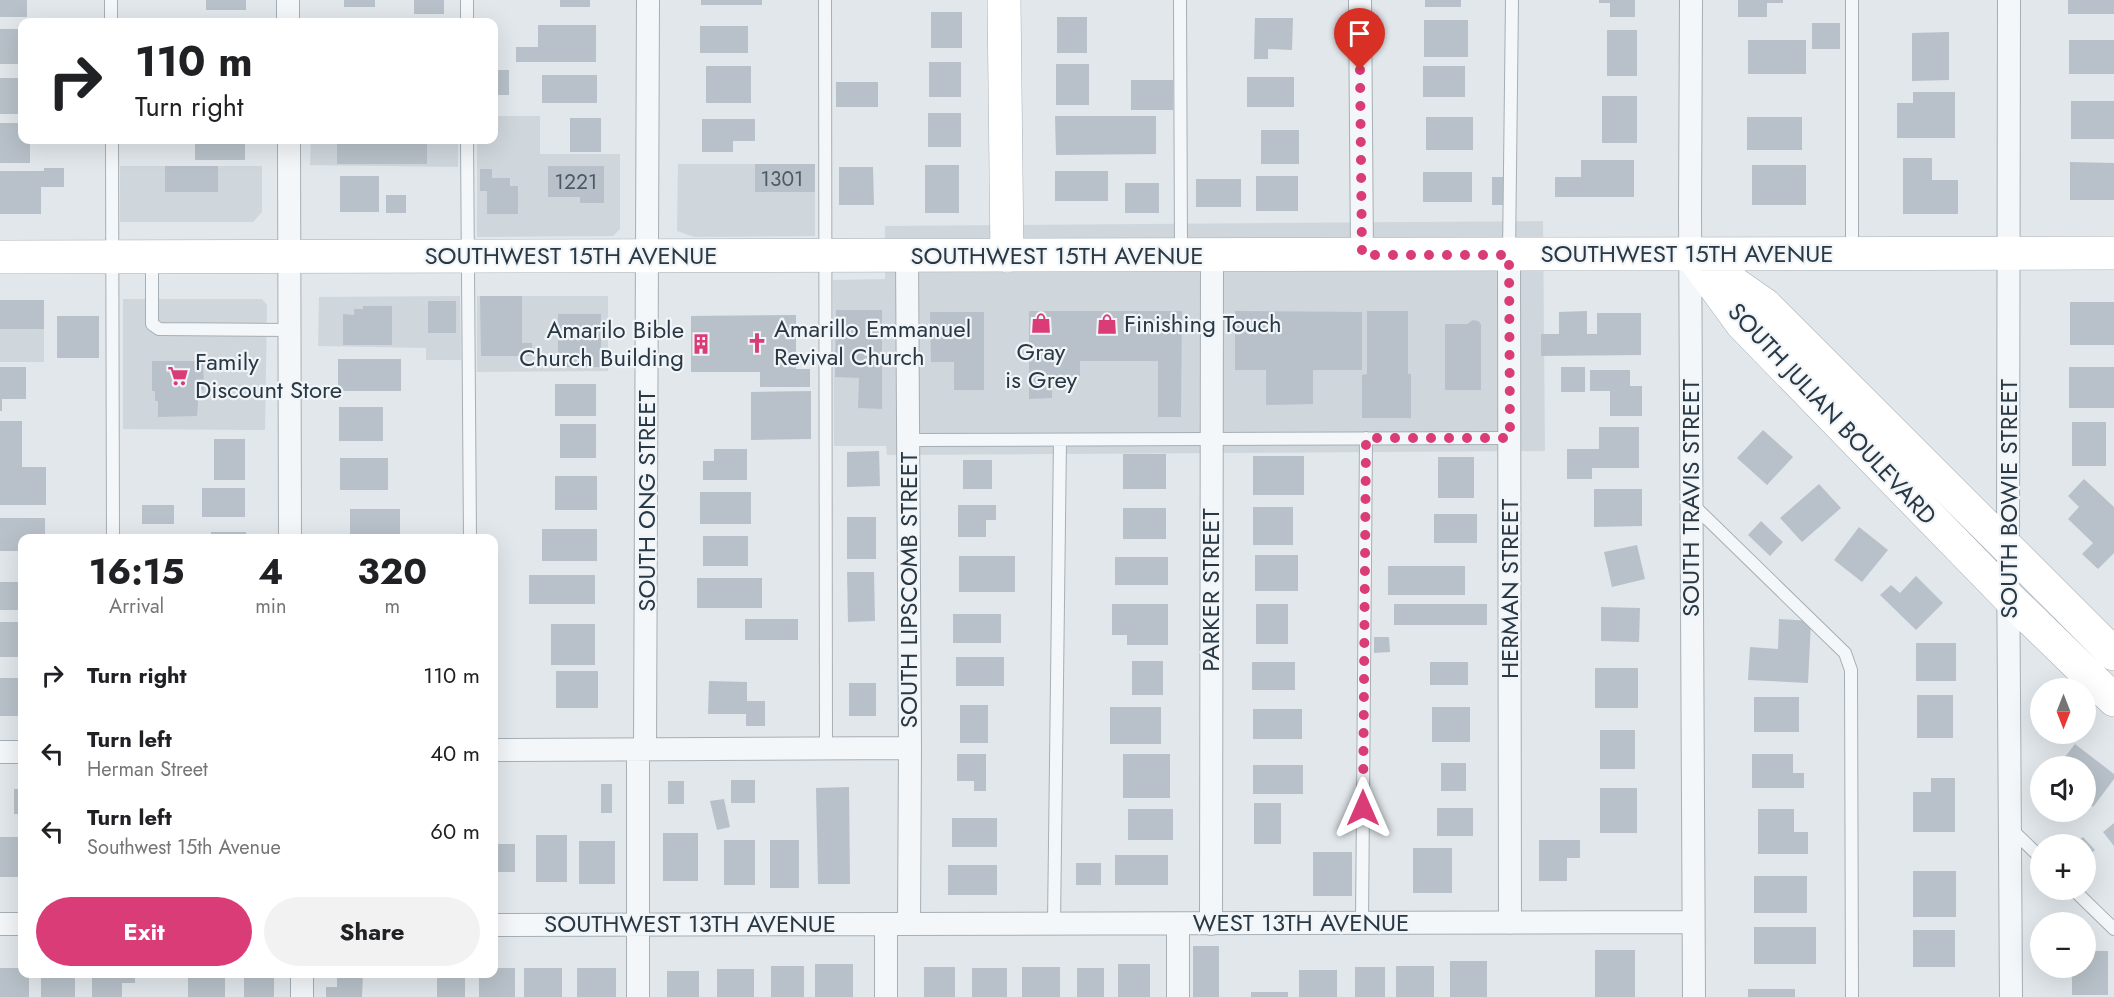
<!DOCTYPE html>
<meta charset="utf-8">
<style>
:root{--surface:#fff;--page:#f2f2f2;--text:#202124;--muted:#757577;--accent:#d93c77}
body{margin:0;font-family:Jost,sans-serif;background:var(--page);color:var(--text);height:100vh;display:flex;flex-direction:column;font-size:22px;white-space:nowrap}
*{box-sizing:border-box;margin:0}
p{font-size:20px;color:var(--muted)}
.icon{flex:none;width:33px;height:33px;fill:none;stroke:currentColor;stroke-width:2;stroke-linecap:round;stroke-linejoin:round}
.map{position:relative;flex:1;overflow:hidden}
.panel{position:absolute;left:18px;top:534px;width:480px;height:444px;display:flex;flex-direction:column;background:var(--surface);border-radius:12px;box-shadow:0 6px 24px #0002}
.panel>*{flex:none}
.hud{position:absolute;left:18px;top:18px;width:480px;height:126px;border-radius:12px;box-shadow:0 6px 24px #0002;background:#fff;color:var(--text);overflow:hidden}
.needle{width:39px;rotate:180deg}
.tools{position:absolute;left:2030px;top:678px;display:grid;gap:12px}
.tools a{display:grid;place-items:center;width:66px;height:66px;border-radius:50%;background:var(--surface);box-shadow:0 6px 24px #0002;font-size:30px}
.pin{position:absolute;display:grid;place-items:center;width:51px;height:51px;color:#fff;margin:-62px -26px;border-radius:50% 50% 50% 0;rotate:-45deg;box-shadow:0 0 6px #0007}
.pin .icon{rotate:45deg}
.me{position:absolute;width:66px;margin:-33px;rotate:0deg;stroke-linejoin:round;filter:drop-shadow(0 0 4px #0008)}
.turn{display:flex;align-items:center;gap:21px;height:126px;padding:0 18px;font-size:27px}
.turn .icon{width:78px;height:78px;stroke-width:2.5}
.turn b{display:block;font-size:42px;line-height:51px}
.eta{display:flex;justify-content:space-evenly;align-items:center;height:102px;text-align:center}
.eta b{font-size:36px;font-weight:700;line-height:42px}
.action{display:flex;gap:12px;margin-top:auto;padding:12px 18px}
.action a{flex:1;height:69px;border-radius:36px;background:var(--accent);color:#fff;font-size:24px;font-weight:700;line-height:69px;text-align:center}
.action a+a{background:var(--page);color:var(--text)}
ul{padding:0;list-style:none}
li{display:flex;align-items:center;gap:18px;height:78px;padding:0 18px}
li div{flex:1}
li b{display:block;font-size:22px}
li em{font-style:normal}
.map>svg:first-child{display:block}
.built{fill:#cfd7dd}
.building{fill:#b8c1c9}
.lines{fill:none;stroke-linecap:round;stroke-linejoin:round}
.lane-casing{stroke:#a6afb6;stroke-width:14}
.street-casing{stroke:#a6afb6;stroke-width:24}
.secondary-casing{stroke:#a6afb6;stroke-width:34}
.lane{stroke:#f4f7f9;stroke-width:12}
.street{stroke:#f4f7f9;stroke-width:22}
.secondary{stroke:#fff;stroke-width:33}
.route{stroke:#d93c77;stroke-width:10;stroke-dasharray:0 18}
.labels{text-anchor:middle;stroke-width:4.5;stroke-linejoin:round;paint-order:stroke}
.number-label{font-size:21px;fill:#4c5a65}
.street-label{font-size:24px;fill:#283844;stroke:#f1f5f8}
.poi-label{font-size:24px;fill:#283844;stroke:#f1f5f8;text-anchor:start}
</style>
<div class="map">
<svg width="2114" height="997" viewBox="0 0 2114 997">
<rect width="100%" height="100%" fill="#e1e7eb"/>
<!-- built -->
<path class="built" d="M494,116h46v38h80v75l-7,7 -136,1v-97h17z
M311,140h147v27l-148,-2z
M678,164h137v72l-121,1 -17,-6z
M120,166h142v46l-9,10h-133z
M1543,221l2,230 -658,4 -1,-9h-52l-1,-166 52,-1v-53z
M460,296l1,64h-35v-12l-108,-2 1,-49z
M477,296h131v75l-131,1z
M123,299h139l5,6 -2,125 -142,-1z
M0,300h44v62h-44z"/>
<!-- building -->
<path class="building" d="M0,0h27v17h-27z
M206,0h40v10h-40z
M344,0h31v7h-31z
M414,0h30v14h-30z
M560,0h30v7h-30z
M701,0h61v5h-61z
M1425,0h36v7h-36z
M1599,0h36v17h-25v-14h-11z
M1738,0h45v3h-16v14h-29z
M2068,0h46v14h-46z
M931,12h31v36h-31z
M1057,17h30v36h-30z
M1255,18h38l-1,32 -24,-1v10h-14z
M1424,20h44v37h-44z
M1812,23h28v26h-28z
M538,25h58v37h-80v-15h22z
M700,26h48v27h-48z
M0,29h22v35h-22z
M1607,30h30v46h-30z
M1949,32v48l-37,1v-48z
M1748,40h58v34h-58z
M2069,40h45v34h-45z
M929,62h32v35h-32z
M1056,64h33v41h-33z
M706,66h45v37h-45z
M1423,66h42v31h-42z
M494,70h15v25h-15z
M542,75h55v28h-55z
M1247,77h47v30h-47z
M0,78h22v36h-22z
M1131,80h42v30h-42z
M836,82h42v25h-42z
M1913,92h42v46h-58v-35h16z
M1602,96h35v47h-35z
M2071,101h43v38h-43z
M928,113h33v34h-33z
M1055,116h101v38l-100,1z
M1426,117h47v33h-47z
M1747,117h55v33h-55z
M570,118h31v34h-31z
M702,119h53v22h-22v11h-31z
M0,123h22v17h8v23h-30z
M1261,130h38v34h-38z
M195,140h50v20h-50z
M337,140h90v24h-90z
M1903,158h29v22h26v34h-55z
M1581,160h53v37h-79v-20h26z
M2070,162l44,1v37h-44z
M755,164h60v28h-60z
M925,165h34v48h-34z
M1752,165h54v40h-54z
M165,166h53v26h-53z
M548,166h56v37h-24v-6h-32z
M839,167h34l1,38h-35z
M44,168h20v19h-23v27h-41v-43h44z
M480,169h12v9h18v8h8v28h-31v-23h-7z
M1055,171h53v30h-53z
M1423,172h49v30h-49z
M340,176h39v36h-39z
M1256,176h42v35h-42z
M1492,177h18v28h-18z
M1196,179h45v28h-45z
M1125,183h34v30h-34z
M386,195h20v18h-20z
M480,296h42v47h10v13h-51z
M0,300h44v29h-44z
M428,301h28v32h-28z
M2070,302h44v43h-44z
M363,306h29v39h-49v-31l11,1v-6h9z
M836,310h46v99l-24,-1 1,-30 -24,-1z
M1029,311h153l-1,106h-23v-56h-78v15l-28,1v21l-23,1z
M1235,311l127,1v58h-49v34l-47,1v-35h-31z
M1367,311h41v63h3v44h-49v-43l5,-1z
M1587,311v23h10v-21h44v42l-100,1v-22h18v-22z
M930,312h54v78h-30v-28h-23z
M558,314h43v53h-43z
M796,315v54h14v18h-50v-15h-69v-56z
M57,316h42v42h-42z
M1473,320l5,1 3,3v66h-36v-66h22z
M338,359h63v32h-63z
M152,361h51l1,29h-5l-2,26 -39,1v-16h-3v-10h-3z
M0,367h26v32h-24v12h-2z
M1561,367h24v25h-24z
M2069,367h45v41h-45z
M1590,370h40v16h12v30h-32v-25h-20z
M555,384h41v32h-41z
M811,391v48l-60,1v-48z
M339,407h44v34h-44z
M0,421h22v46h24v38h-46z
M2072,422h34v44h-34z
M560,424h36v34h-36z
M1599,427h40v41h-47v11h-25v-30h32z
M1763,430l30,27 -26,28 -30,-27z
M214,439h31v41h-31z
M714,449h33v31h-44v-19h11z
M879,451l1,35 -33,1v-35z
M1123,454h43v35h-43z
M1253,456h51v39h-51z
M1438,457h36v41h-36z
M340,458h48v32h-48z
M963,460h29v29h-29z
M555,476h42v34h-42z
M2084,479l30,28v46l-16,16 -16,-15 11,-11 -25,-24 11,-12 -11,-11z
M1819,484l22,24 -39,34 -22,-24z
M202,488h43v29h-43z
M1594,489h48v37l-48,1z
M700,492h51v32h-51z
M142,505h32v19h-32z
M958,505h38v15h-10v17h-28z
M1253,507h40v38h-40z
M1123,508h43v31h-43z
M350,509h50v29h-50z
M1434,514h43v29h-43z
M847,517h29v42h-29z
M0,518h45v16h-9v4h-14v13h-22z
M1761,521l22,21 -13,14 -22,-21z
M1859,527l29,23 -26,32 -28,-22z
M542,529h55v32h-55z
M211,532h35v6h-35z
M703,536h45v30h-45z
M1637,545l8,34 -33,8 -8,-35z
M1255,555h43v36h-43z
M959,556h56v36h-56z
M1115,557h53v28h-53z
M1388,566h77v29h-77z
M847,572h27l1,49 -27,1z
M529,575h66v29h-66z
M1916,576l27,27 -27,27 -36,-35 11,-10 9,8z
M697,578h65v30h-65z
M0,582h22v28h-22z
M1112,604h56v41h-41v-10h-15z
M1256,604h32v40h-32z
M1394,604h93v21h-93z
M1601,607l39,1 -1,34 -38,-1z
M953,614h48v29h-48z
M745,619h53v21h-53z
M1779,619l32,2 -3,62 -60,-3 2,-33 28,2z
M0,622h22v35h-22z
M551,624h44v41h-44z
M1374,637h15l1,15 -16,1z
M1916,643h40v38h-40z
M956,657h48v29h-48z
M1132,661h31v34h-31z
M1252,662h43v28h-43z
M1430,662h38v23h-38z
M1595,668h43v40h-43z
M556,671h42v37h-42z
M0,678h22v38h-22z
M709,681l38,1v19h18v25h-19v-12h-38z
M849,683h27v33h-27z
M1917,695h36v43h-36z
M1754,697h45v35h-45z
M960,705h28v38h-28z
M1110,707h51v37h-51z
M1432,707h38v35h-38z
M1253,709h49v30h-49z
M1600,730h35v39h-35z
M2075,744l39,30v5l-21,28 -8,-6v-35h-27z
M957,754h29v37h-12v-10h-17z
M1123,754h47v44h-47z
M1752,754h41v19h11v15h-52z
M1441,763h25v28h-25z
M1253,765h50v29h-50z
M1931,778h24v54h-42v-40h18z
M731,780h24v23h-24z
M668,781h16v23h-16z
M601,784h11v29h-11z
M849,787l1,97h-32l-2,-96z
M1600,788h37v45h-37z
M14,789h8v25h-8z
M724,799l6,28 -13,3 -7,-29z
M1254,803h27v41h-27z
M1437,808h36v28h-36z
M1128,809h45v31h-45z
M1758,809h36v23h14v22h-50z
M952,818h45v29h-45z
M2114,823v23l-11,-14z
M663,833h35v48h-35z
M536,835h31v47h-31z
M0,837h22v40h-22z
M2083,837l12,13 -10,9v-15h-11z
M724,840h31v45h-31z
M770,840h29v48h-29z
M1539,840h41v18h-13v23h-28z
M579,841h36v43h-36z
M494,844h21v28h-21z
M1413,848h39v45h-39z
M1313,852h39v44h-39z
M1115,855h53v30h-53z
M1076,863h25v22h-25z
M948,865h49v30h-49z
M1913,871h43v46h-43z
M1754,876h53v37h-53z
M1754,927h62v37h-62z
M1913,930h42v37h-42z
M1193,946h26v51h-26z
M1595,950h40v47h-40z
M2085,951h23v44h-36v-27h13z
M1450,961h37v36h-37z
M815,964h38v33h-38z
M1118,964h32v33h-32z
M771,966h33v31h-33z
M1396,966h38v31h-38z
M924,967h31v30h-31z
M1022,967h38v30h-38z
M1355,967h30v30h-30z
M0,968h22v6h7v23h-29z
M494,968h21v29h-36v-23h15z
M524,968h38v29h-38z
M577,968h39v29h-39z
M972,968h35v29h-35z
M1077,968h27v29h-27z
M717,969h37v28h-37z
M1299,970h38v27h-38z
M667,971h32v26h-32z
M41,974h34v23h-34z
M92,974h43v9h-13v14h-30z
M188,974h37v23h-37z
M244,974h30v23h-30z
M337,974h26l-1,23h-36v-10h11z
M437,974h28v23h-28z
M1748,989h47v8h-47z
M1251,992h37v5h-37z"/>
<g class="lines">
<!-- lane casing -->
<g class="lane-casing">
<path id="lane" d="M111,0v22
M467,0v22
M825,0l1,748
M1180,0l1,254
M1852,0v252
M112,140l1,398
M467,140l3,398
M1509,254l3,-254
M152,258v66l7,5 131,1
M908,440l602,-2
M1692,504l153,149 6,17 1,327
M2011,829l29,28
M2074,890l40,39
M1362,923l4,-485
M1054,924l6,-484"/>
</g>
<!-- street casing -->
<g class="street-casing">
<path id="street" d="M288,0v22
M1360,0l2,255
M1691,0l-1,213 4,784
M2009,0l-1,548 3,449
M289,140l1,398
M1509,255l1,668
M907,256l3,492 -1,176
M645,749l3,-749
M494,750l416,-2
M0,752h22
M0,924h22
M1178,924v73
M1211,924l1,-668
M494,925l1199,-3
M302,974v23
M638,997v-248
M886,997v-73"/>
</g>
<!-- secondary casing -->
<g class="secondary-casing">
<path id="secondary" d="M1004,0l3,256
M1691,254l51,70 267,274 105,102
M0,257l2114,-4
M1712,268l53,37 349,349"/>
</g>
<!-- lane -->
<use href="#lane" class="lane"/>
<!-- street -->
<use href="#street" class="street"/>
<!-- secondary -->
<use href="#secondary" class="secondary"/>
</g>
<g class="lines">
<!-- route -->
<path class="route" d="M1360,70l2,185h147l1,183h-144l-3,370"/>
</g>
<!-- icons -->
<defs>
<g id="shop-bare" transform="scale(1.62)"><path d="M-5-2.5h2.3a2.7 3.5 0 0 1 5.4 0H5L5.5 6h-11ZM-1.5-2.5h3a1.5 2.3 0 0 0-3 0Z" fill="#d93c77" stroke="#f1f5f8" stroke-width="2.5" paint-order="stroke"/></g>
<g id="church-bare" transform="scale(1.62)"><path d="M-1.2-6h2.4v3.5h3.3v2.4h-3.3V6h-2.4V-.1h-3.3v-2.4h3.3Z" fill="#d93c77" stroke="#f1f5f8" stroke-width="2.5" paint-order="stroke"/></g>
<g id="building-bare" transform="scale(1.62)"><path d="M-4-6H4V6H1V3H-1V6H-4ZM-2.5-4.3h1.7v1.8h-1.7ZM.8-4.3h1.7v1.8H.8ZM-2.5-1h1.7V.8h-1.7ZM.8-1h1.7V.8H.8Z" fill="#d93c77" stroke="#f1f5f8" stroke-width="2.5" paint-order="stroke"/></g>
<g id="supermarket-bare" transform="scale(1.62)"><path d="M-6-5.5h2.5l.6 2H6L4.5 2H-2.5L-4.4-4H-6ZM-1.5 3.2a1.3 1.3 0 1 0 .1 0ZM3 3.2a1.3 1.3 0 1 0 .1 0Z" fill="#d93c77" stroke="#f1f5f8" stroke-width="2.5" paint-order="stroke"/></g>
</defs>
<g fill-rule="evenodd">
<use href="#shop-bare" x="1041" y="323"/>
<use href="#shop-bare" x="1107" y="324"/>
<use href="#church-bare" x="757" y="343"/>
<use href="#building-bare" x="701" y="344"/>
<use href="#supermarket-bare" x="178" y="376"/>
</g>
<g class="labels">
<!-- number labels -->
<g class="number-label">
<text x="782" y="186">1301</text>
<text x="576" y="189">1221</text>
</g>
<!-- street labels -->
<g class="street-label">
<text x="1687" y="262">SOUTHWEST 15TH AVENUE</text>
<text x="571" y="264">SOUTHWEST 15TH AVENUE</text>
<text x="1057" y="264">SOUTHWEST 15TH AVENUE</text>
<text transform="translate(1832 414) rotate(47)" y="8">SOUTH JULIAN BOULEVARD</text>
<text transform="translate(1691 498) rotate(-90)" y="8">SOUTH TRAVIS STREET</text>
<text transform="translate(2009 499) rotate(-90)" y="8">SOUTH BOWIE STREET</text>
<text transform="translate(647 501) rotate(-90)" y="8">SOUTH ONG STREET</text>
<text transform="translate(1510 589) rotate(-90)" y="8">HERMAN STREET</text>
<text transform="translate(909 590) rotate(-90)" y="8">SOUTH LIPSCOMB STREET</text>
<text transform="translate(1211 590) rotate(-90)" y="8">PARKER STREET</text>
<text x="1301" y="931">WEST 13TH AVENUE</text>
<text x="690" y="932">SOUTHWEST 13TH AVENUE</text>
</g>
<!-- poi labels -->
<g class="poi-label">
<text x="1124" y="332">Finishing Touch</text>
<text x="774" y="337">Amarillo Emmanuel<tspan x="774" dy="28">Revival Church</tspan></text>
<text x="684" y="338" text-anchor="end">Amarilo Bible<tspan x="684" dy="28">Church Building</tspan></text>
<text x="1041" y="360" text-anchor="middle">Gray<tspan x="1041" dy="28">is Grey</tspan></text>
<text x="195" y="370">Family<tspan x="195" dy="28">Discount Store</tspan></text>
</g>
</g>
</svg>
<div class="tools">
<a><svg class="needle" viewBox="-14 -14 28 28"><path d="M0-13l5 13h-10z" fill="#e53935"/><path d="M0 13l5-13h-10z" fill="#757577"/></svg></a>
<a><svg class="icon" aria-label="sound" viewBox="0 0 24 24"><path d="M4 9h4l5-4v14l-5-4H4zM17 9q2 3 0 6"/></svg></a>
<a>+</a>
<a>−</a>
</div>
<div class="pin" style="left:1360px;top:70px;background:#d93025"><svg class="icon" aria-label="arrive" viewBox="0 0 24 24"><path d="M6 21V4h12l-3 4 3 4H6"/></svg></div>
<svg class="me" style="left:1363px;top:808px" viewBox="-20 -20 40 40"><path d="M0-17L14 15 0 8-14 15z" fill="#d93c77" stroke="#fff" stroke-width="4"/></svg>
<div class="hud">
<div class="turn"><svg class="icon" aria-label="right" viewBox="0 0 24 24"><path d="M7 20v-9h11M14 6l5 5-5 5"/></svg><div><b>110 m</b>Turn right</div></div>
</div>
<section class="panel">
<div class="eta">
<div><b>16:15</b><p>Arrival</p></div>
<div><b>4</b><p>min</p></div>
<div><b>320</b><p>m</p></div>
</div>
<ul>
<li><svg class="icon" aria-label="right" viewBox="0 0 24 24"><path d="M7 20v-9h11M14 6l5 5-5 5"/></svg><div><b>Turn right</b></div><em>110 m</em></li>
<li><svg class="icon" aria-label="left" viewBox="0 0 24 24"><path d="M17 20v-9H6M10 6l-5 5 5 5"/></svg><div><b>Turn left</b><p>Herman Street</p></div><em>40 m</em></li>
<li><svg class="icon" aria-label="left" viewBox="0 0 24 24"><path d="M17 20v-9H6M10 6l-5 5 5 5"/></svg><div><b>Turn left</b><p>Southwest 15th Avenue</p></div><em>60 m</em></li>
</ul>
<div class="action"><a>Exit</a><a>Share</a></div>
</section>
</div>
